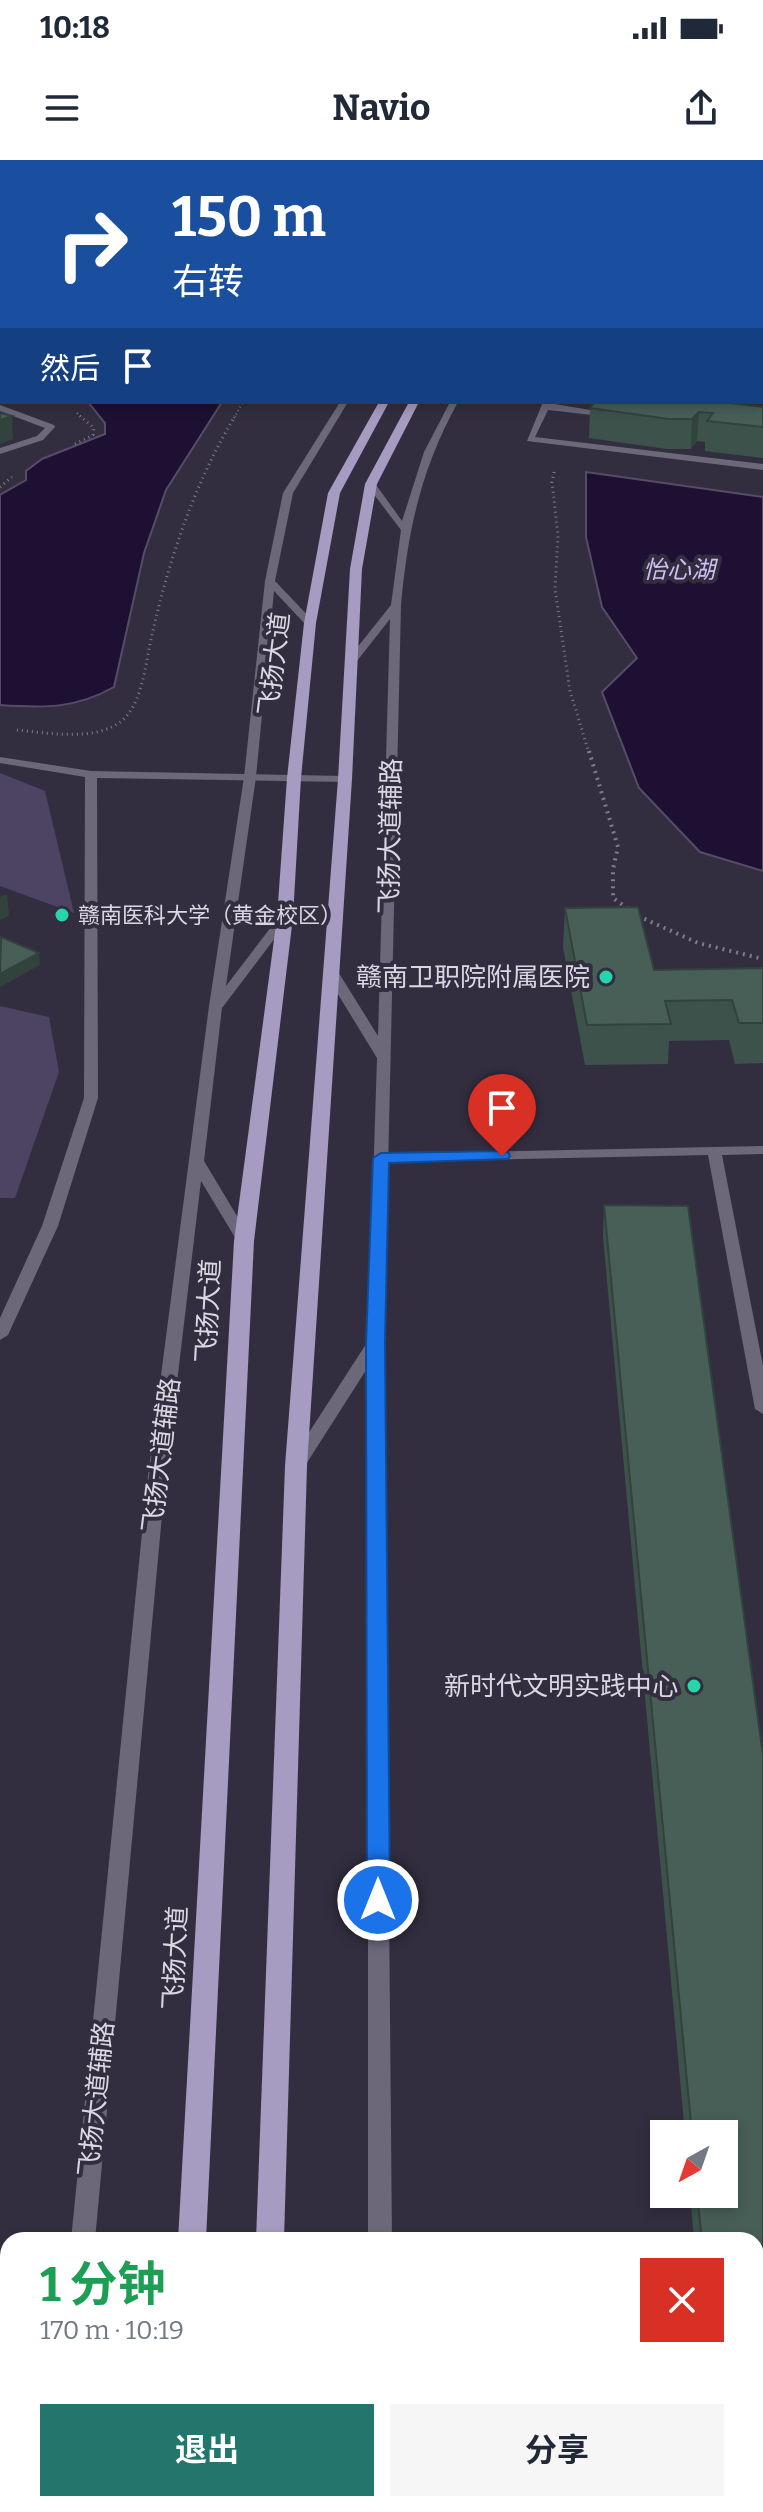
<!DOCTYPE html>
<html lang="zh">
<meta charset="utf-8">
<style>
:root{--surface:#fff;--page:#f6f6f7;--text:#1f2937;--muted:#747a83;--accent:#23766c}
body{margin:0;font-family:Bitter,"Noto Sans SC",serif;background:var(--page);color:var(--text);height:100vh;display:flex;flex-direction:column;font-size:30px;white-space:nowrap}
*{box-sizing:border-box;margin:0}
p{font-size:26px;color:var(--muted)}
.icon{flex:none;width:44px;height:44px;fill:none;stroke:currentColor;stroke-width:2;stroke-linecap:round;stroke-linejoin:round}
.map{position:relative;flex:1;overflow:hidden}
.sheet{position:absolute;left:0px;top:2072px;width:764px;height:280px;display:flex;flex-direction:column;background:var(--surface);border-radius:24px 24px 0 0;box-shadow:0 4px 12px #0003}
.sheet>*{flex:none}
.top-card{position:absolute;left:0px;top:0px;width:764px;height:244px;box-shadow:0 4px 12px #0003;background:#1a4fa0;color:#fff;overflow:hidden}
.needle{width:52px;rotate:220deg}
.fabs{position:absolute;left:650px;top:1960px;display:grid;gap:16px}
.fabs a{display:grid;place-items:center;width:88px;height:88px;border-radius:0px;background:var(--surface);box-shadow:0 4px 12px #0003;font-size:40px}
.pin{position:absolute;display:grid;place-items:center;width:68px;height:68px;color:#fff;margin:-82px -34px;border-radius:50% 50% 50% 0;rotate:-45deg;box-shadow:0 0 8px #0007}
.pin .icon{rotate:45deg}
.me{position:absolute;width:88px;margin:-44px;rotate:0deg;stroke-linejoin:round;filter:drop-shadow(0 0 6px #0008)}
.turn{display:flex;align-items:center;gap:28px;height:168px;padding:0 40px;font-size:36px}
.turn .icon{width:104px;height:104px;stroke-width:2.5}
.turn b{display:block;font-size:56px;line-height:68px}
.then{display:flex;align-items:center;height:76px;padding:0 40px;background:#0003;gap:16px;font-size:30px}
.round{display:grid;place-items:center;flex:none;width:84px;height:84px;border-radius:0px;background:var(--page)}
.headline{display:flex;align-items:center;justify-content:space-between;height:136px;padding:0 40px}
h1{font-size:48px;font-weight:700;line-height:60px;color:#1e9e55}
.action{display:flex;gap:16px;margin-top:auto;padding:16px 40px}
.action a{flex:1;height:92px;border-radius:0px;background:var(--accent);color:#fff;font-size:32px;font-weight:700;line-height:92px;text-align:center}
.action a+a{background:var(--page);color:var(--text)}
.status{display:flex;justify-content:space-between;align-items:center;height:56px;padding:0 40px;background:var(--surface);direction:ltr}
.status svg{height:22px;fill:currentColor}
header{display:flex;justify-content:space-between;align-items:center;height:104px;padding:0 40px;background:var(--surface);font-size:36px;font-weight:700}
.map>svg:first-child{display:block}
.green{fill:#4d4363}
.water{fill:#1d1032;stroke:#564c67;stroke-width:2}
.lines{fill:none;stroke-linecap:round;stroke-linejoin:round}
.path-far2{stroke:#7f7b89;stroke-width:2;stroke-dasharray:1 3;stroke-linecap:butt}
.path-far1{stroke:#7f7b89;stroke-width:3;stroke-dasharray:1 4;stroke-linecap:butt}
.path{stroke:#7f7b89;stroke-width:4;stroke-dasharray:2 5;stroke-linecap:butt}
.minor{fill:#6c6779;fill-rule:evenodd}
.tertiary{fill:#6c6779;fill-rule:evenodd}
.primary{fill:#a69bc1;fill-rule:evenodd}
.wall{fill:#3d524b}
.shaded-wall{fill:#32423d}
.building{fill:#475f57;stroke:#32423d;stroke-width:2}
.route{fill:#1a73e8;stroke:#114b97;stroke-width:2}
.poi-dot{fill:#27d5ad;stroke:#332e3f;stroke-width:3}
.labels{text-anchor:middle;stroke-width:8;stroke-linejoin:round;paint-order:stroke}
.far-poi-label{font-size:22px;fill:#dad7e2;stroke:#332e3f;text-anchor:start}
.far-water-label{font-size:24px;font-style:italic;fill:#cfbff5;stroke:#332e3f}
.street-label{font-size:26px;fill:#dad7e2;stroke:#332e3f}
.poi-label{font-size:26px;fill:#dad7e2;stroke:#332e3f;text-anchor:end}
</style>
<div class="status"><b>10:18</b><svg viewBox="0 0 49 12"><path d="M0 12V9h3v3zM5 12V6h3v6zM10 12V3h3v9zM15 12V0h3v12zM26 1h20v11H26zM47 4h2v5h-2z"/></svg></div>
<header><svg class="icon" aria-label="menu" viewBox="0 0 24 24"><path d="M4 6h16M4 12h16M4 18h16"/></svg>Navio<svg class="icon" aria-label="share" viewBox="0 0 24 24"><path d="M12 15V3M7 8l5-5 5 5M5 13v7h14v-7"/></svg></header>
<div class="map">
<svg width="763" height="2352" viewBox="0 0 763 2352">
<rect width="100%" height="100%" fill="#332e3f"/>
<!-- green -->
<path class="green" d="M0,0h542l-540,2 -2,65z
M0,613l45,18 29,122 -74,-27z
M0,846l49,11 10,55 -44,126h-15z"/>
<!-- water -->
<path class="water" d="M88,242h134l-56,88 -22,63 -30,134c-39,22 -70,21 -114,18v-210l26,-15v-9l16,-12 63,-25v-11z
M586,312l177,25v374l-63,-19 -61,-64 -37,-96 35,-34 -35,-51 -16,-70z"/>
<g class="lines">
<!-- path-far2 -->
<path class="path-far2" d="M77,253l5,5
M234,258l9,-16"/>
<!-- path-far1 -->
<path class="path-far1" d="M75,284l18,-9 1,-7 -14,-12
M554,312l-2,10 6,53 -3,54 15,102 19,62
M0,327l12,-10
M17,570c31,3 75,11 102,-7 22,-15 26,-55 31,-79 17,-79 43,-158 85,-228"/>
<!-- path -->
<path class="path" d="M589,591l29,96 -5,22v29l17,12
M638,756l60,27 65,16"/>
<!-- minor -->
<path class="minor" d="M762,40h1v4h-1z
M762,129h1v5h-1z
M0,200h2v4h-2z
M0,233h2v6h-2z
M543,242l71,12 -4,3 -62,-7 -13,27 228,27v6l-236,-29z
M0,245l54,20 1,2 -12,13 -43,14v-6l37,-12 8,-8 -45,-17z
M0,597l91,14 254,5 6,3 -6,3 -248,-4 1,320 -40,128 -50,109 -8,5v-22l42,-92 42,-128 1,-321 -85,-14z
M763,986v8l-41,1 41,211v48l-8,-5 -47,-254 -327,7 -7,-4 7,-4z"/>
<!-- tertiary -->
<path class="tertiary" d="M340,242h8l-55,91 -18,88 40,42 -9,2 -32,-34 -18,186 -30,209 55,-72h8l2,3 -69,91 -18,153 48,80 -3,3h-10l-38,-63 -36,302 -70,757h-24l76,-757 62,-477 35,-229 21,-196 18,-88z
M450,242h8c-37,67 -50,127 -57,203l-17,738 8,897h-24v-873l-65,102 -6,1 -9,-5 80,-124 9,-283 -52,-85 2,-3h10l41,66 12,-417 -33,42 -9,-2 43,-54 10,-75 -35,-46 8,-2 28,39 22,-69z
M44,2344h26l-1,8h-26z
M143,2344h26l-4,8h-26z
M369,2344h26v8h-26z"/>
<!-- primary -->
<path class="primary" d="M646,0h10l-11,2z
M676,0h10l-11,2z
M379,242h10l-49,91 -24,130 -15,155 -8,139 -39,324 -48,999h-28l56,-999 43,-324 10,-139 17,-155 24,-130z
M409,242h10l-42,82 -15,85 -10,210 -45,687 -23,774h-28l29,-774 53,-687 12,-210 15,-85z
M162,2344h32l-1,8h-32z
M245,2344h32v8h-32z"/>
</g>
<!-- wall -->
<path class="wall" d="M763,49v72h-1z
M762,145h1v42h-1z
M592,242h130l41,5v51l-58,-7v-9l-8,-1 -6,8h-24l-78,-11 1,-30 2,-3z
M565,748l89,62 109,-2v95l-28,1 -6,-24 -60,1 -1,23 -83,1 -22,-118z
M604,1045l159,551v586h-7v-102h-62l-4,-46h34v-60h-39l-82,-897z"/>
<!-- shaded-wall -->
<path class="shaded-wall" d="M2,146v25l-2,1v-25z
M699,252l-2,29 -6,8 1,-30z
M12,256l1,23 -13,5v-24z
M7,734l2,22 -9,4v-23z
M39,793l1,12 -40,22v-13z"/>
<!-- building -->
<path class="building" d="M595,242h127l41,5v20l-56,-6 6,-8 -14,-1 -7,7h-23l-79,-11z
M0,253l12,3 -12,4z
M638,747l16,63 109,-2v55h-24l-7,-23 -67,1 6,23 -84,1 -22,-117z
M1,777l38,16 -39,21z
M604,1045l84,1 75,550v549h-7v-65h-54l-5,-46h27v-60h-32z"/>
<!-- route -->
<path class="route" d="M502,991l6,1 2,4 -2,3 -119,4 -4,180 5,557 -3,6 -9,2 -8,-2 -3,-6 -1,-557 7,-185 8,-5z"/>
<!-- markers -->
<g class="poi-dot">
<circle cx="62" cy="755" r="8"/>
<circle cx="606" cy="817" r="8"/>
<circle cx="694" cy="1526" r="8"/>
</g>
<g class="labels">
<!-- far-poi labels -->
<g class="far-poi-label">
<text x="78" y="763">赣南医科大学（黄金校区）</text>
</g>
<!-- far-water labels -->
<g class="far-water-label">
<text x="679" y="418">怡心湖</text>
</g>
<!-- street labels -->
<g class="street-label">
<text transform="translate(274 504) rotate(-83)" y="9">飞扬大道</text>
<text transform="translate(390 676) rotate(-89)" y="9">飞扬大道辅路</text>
<text transform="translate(208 1151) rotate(-87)" y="9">飞扬大道</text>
<text transform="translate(161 1295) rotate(-83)" y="9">飞扬大道辅路</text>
<text transform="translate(175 1798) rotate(-87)" y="9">飞扬大道</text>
<text transform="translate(96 1939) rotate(-84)" y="9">飞扬大道辅路</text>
</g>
<!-- poi labels -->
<g class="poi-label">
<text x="590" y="826">赣南卫职院附属医院</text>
<text x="678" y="1535">新时代文明实践中心</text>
</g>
</g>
</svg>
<div class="fabs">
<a><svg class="needle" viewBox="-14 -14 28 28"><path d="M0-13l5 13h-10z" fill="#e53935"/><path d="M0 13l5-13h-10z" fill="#747a83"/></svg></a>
</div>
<div class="pin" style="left:502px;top:996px;background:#d93025"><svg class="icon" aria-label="arrive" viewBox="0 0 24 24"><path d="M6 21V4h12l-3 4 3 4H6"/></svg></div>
<svg class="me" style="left:378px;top:1740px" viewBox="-20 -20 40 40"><circle r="17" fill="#1a73e8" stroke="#fff" stroke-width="3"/><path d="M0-11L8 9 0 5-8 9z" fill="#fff"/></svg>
<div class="top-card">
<div class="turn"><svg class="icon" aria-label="right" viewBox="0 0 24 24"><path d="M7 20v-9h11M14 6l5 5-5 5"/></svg><div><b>150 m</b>右转</div></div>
<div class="then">然后<svg class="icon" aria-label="arrive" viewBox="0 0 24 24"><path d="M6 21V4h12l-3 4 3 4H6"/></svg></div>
</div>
<section class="sheet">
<div class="headline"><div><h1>1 分钟</h1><p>170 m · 10:19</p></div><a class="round" style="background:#d93025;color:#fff"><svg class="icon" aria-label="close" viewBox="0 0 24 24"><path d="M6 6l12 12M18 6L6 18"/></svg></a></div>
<div class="action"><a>退出</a><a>分享</a></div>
</section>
</div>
